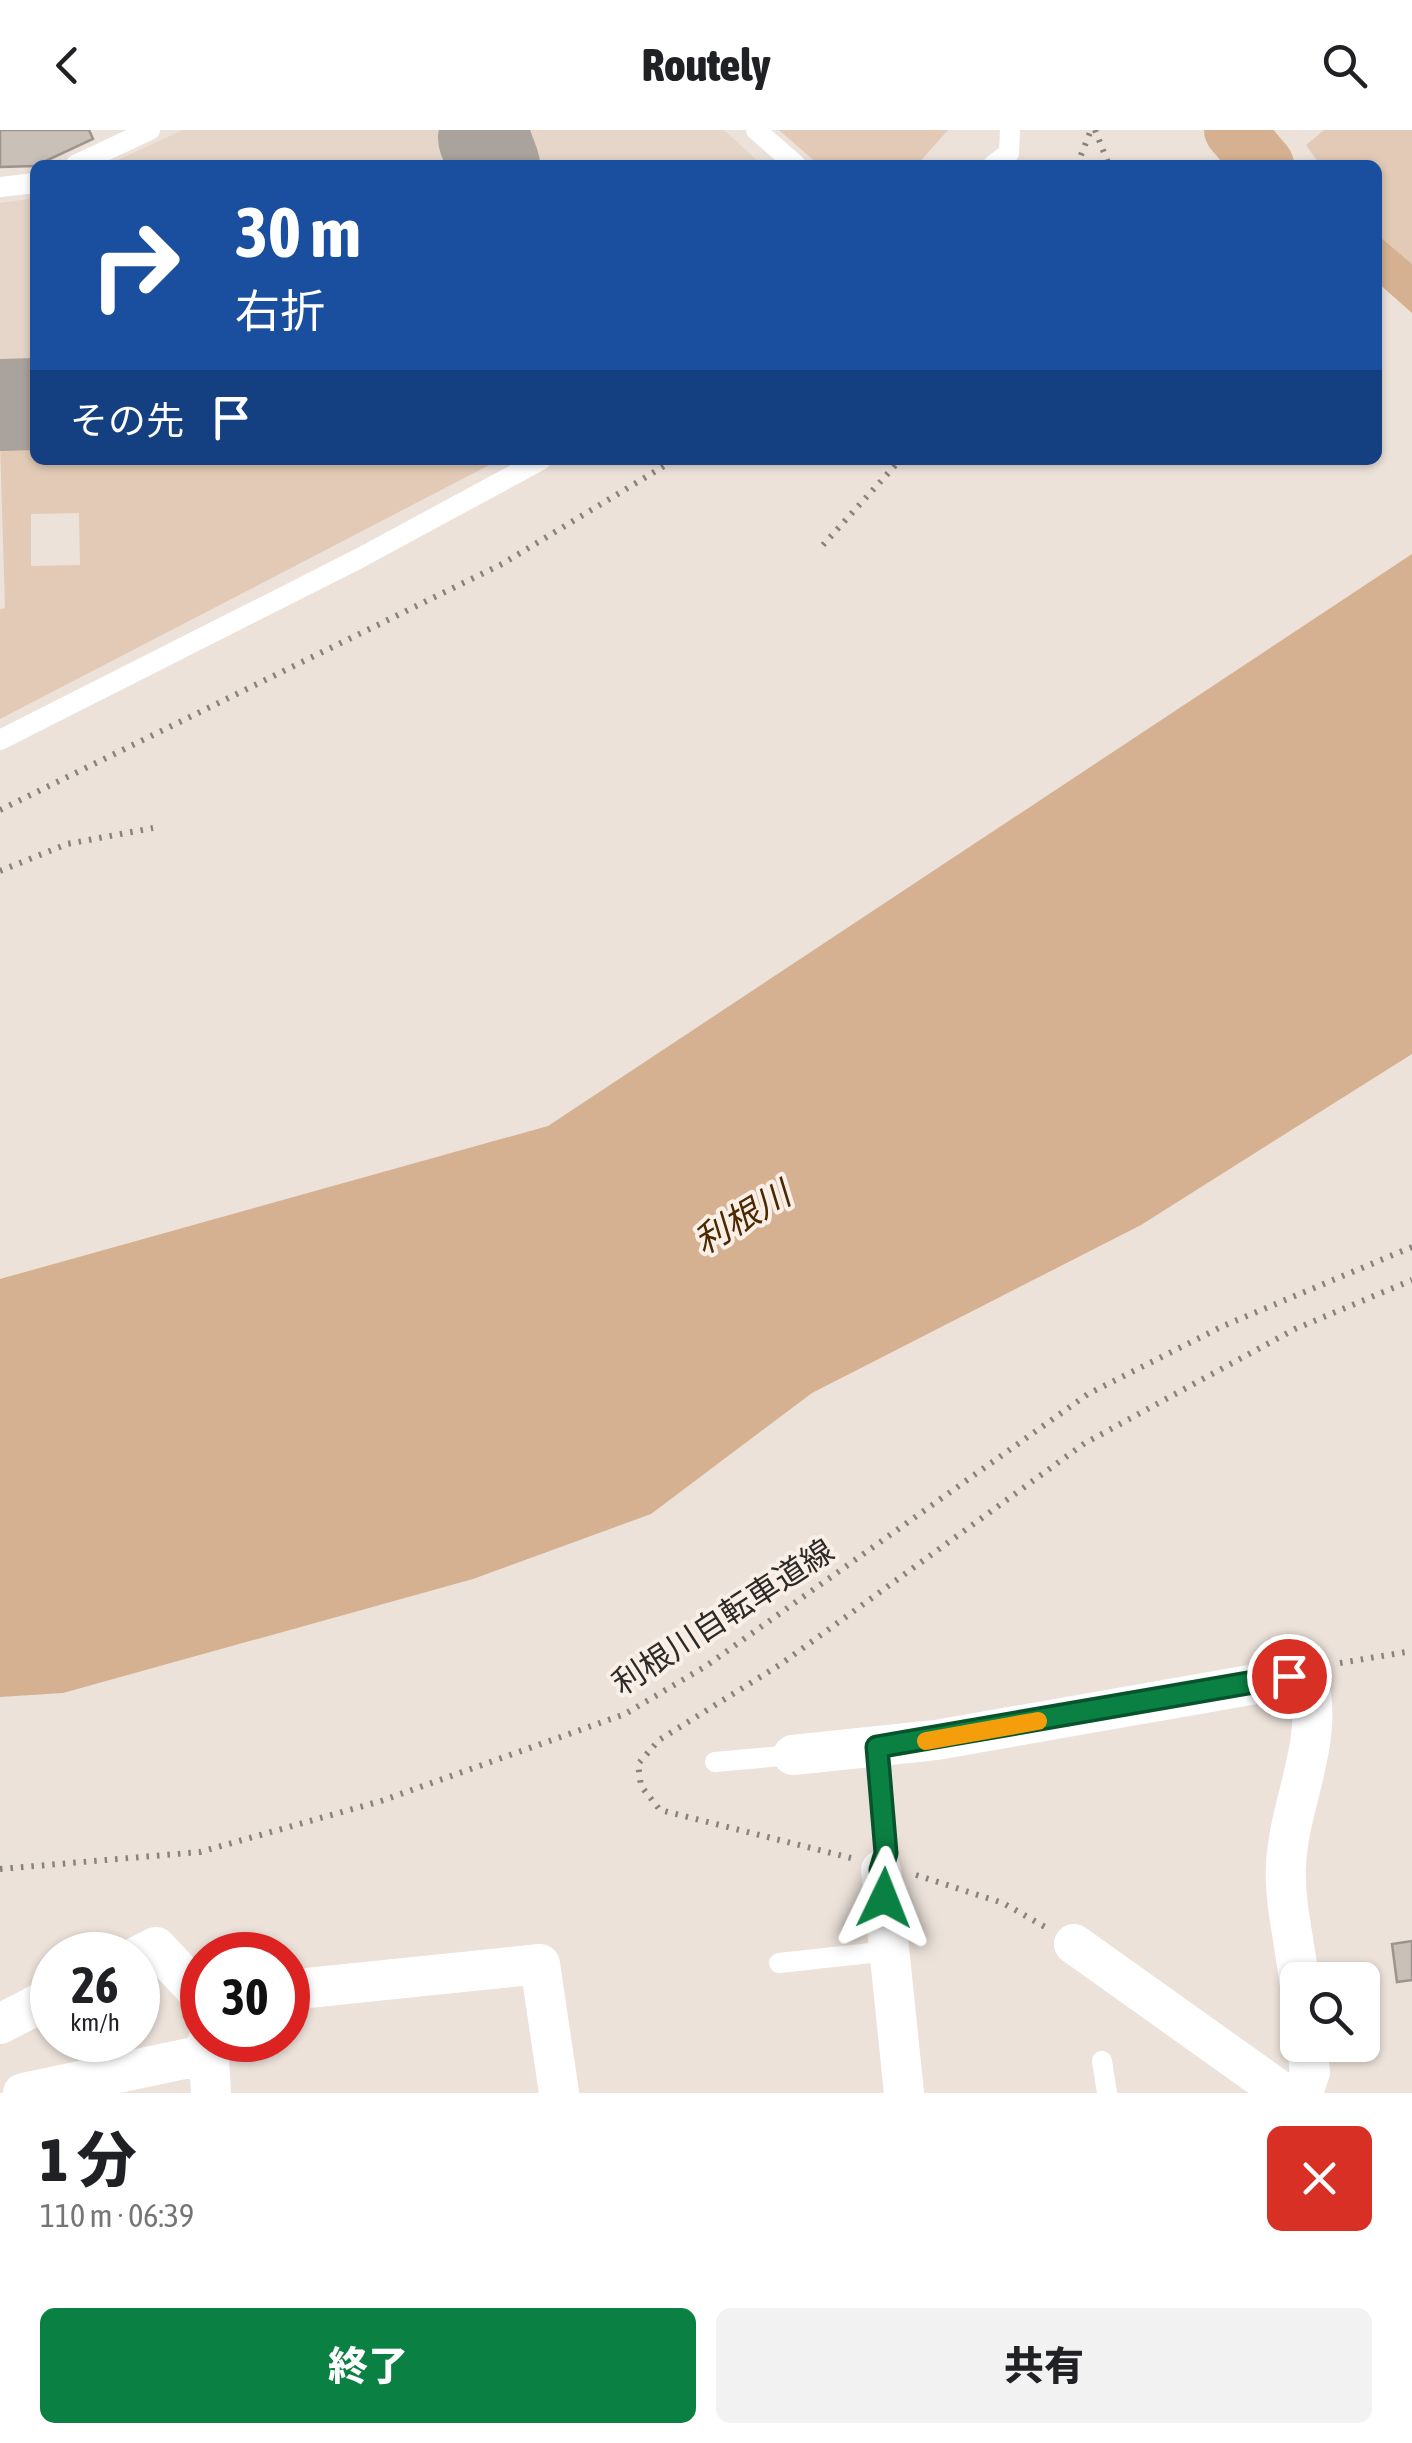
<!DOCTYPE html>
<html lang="ja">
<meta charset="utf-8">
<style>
:root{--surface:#fff;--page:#f2f2f2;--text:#202124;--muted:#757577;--accent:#0b8043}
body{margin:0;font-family:"Asap Condensed","Noto Sans JP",sans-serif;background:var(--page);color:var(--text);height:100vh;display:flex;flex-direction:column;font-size:38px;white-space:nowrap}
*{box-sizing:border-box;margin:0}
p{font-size:32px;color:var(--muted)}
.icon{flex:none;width:55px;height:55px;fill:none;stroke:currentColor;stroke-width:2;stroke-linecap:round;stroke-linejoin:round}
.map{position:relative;height:1963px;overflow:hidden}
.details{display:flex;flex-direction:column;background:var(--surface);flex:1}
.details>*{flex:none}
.hud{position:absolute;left:30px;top:30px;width:1352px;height:305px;border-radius:15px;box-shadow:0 2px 8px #0004;background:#1a4fa0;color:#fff;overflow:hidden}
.fabs{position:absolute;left:1280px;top:1832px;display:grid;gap:20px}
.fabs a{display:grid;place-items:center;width:100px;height:100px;border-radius:15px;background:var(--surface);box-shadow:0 2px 8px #0004;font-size:50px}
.speed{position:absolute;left:30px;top:1802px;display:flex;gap:20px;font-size:50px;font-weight:700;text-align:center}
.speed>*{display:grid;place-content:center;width:130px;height:130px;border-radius:50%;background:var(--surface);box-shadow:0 2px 8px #0004;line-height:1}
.speed small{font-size:25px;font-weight:400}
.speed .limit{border:15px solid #d22;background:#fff;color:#111}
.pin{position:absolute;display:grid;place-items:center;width:85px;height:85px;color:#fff;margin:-42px;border:5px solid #fff;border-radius:50%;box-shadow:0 2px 10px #0007}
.me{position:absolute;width:110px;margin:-55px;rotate:2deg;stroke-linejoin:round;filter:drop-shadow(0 0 8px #0008)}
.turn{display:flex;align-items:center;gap:35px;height:210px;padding:0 40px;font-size:45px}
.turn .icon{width:130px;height:130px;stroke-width:2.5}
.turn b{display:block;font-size:70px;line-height:85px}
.then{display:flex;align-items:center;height:95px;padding:0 40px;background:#0003;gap:20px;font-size:38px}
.round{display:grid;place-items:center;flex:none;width:105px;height:105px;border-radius:15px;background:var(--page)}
.summary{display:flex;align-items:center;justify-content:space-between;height:170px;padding:0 40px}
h1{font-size:60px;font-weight:800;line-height:75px}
.cta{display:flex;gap:20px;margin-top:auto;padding:20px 40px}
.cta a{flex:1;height:115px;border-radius:15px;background:var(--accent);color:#fff;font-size:40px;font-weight:800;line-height:115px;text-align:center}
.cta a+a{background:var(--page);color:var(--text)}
header{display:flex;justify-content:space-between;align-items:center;height:130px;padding:0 40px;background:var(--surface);font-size:45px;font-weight:800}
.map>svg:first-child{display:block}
.built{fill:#e5d6c9}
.green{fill:#e2cab6;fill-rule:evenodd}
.water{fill:#d5b191}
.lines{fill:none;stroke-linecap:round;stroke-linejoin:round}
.river{stroke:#d5b191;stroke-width:60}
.taxiway{stroke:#aaa29c;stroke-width:92}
.building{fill:#c9c0b8;stroke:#9d948d;stroke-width:2.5}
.path{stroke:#89837d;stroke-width:6;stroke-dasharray:2.5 8;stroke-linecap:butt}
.lane{stroke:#fff;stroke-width:20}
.street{stroke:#fff;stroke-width:40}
.route-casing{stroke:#07532c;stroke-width:25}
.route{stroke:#0b8043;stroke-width:18}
.slow{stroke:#f59e0b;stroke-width:18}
.labels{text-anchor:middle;stroke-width:8;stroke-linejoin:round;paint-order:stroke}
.street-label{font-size:32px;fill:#2d2a27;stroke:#f9efe7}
.water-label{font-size:35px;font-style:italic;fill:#4b2800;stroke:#f9efe7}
</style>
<header><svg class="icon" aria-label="back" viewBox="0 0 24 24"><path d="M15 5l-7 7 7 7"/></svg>Routely<svg class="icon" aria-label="search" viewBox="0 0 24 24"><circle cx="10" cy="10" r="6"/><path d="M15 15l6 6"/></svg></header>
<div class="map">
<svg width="1412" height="1963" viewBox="0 0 1412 1963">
<rect width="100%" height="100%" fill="#ece2da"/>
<!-- built -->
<path class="built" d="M183,0h541l38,35h-655z
M35,68v242l-35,2v-239z"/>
<!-- green -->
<path class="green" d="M779,0h169l-31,35h-98z
M1324,0h88v134l-34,-29v-70h-58l-14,-20z
M35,310v20h464l-499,259v-110l5,-1 -5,-166zM79,383l1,52 -49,1v-52z"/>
<!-- water -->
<path class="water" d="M1378,105l34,29v49l-34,-30z
M1412,424v500l-271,171 -329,168 -161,121 -178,65 -410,114 -63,4v-418l548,-153z"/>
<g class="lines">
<!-- river -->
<path class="river" d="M1234,0l30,35"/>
<!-- taxiway -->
<path class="taxiway" d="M484,8l10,27
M0,275l35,-1"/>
</g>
<!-- building -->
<path class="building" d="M0,0h89l4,9 -58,27 -35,1z
M1412,1811v39l-15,2 -5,-38z"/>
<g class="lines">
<!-- path -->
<path class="path" d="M1095,0l14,35
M1077,35l14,-35
M823,415l77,-85
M0,680l502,-246 172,-104
M0,741l67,-27 86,-16
M1340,1533l72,-12
M851,1728l-191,-48 -19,-24 -3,-22 21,-24 122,-76 304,-221 210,-114 117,-49
M0,1739l200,-17 181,-51 244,-87 81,-48 382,-272 135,-68 189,-79
M916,1745l87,28 44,25"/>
<!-- lane -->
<path class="lane" d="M756,0l40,35
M75,35l75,-35
M993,35l16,-12 1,-23
M0,57l35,-4
M0,610l358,-181 183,-99
M877,1617l9,106 -5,17
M715,1632l78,-7
M779,1833l110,-12
M1102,1931l5,32"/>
<!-- street -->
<path class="street" d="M793,1625l143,-15 371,-65c19,65 -18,126 -21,190 -2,37 9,78 13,115
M881,1740l23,223
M1074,1814l209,149
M138,1826l18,-9 46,49
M288,1860l252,-26 19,129
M0,1894l52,-27
M208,1910l3,53
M23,1963l185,-39
M1303,1963l7,-21 -3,-27"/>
</g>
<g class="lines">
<!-- route casing -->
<g class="route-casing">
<path id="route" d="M884,1768l-3,-28 5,-17 -9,-106 412,-71"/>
</g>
<!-- route -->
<use href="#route" class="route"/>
<!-- slow -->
<path class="slow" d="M926,1611l112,-20"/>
</g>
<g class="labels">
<!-- street labels -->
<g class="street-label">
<text transform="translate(723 1487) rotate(-33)" y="11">利根川自転車道線</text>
</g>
<!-- water labels -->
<g class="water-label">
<text transform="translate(742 1088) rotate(-31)" y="12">利根川</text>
</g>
</g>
</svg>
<div class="fabs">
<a><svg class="icon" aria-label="search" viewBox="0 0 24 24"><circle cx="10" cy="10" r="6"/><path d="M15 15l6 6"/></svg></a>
</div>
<div class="speed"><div>26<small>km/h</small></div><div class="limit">30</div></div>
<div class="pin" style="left:1289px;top:1546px;background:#d93025"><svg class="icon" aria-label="arrive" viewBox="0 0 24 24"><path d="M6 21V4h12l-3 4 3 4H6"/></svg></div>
<svg class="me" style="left:884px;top:1768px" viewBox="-20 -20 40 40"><path d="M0-17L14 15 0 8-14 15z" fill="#0b8043" stroke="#fff" stroke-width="4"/></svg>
<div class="hud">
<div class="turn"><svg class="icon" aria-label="right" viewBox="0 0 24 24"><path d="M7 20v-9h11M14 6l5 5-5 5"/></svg><div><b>30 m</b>右折</div></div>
<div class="then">その先<svg class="icon" aria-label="arrive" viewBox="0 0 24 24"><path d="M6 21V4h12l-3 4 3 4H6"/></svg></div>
</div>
</div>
<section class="details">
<div class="summary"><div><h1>1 分</h1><p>110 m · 06:39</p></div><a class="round" style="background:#d93025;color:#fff"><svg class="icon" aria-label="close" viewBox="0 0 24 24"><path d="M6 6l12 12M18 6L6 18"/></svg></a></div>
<div class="cta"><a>終了</a><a>共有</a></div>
</section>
